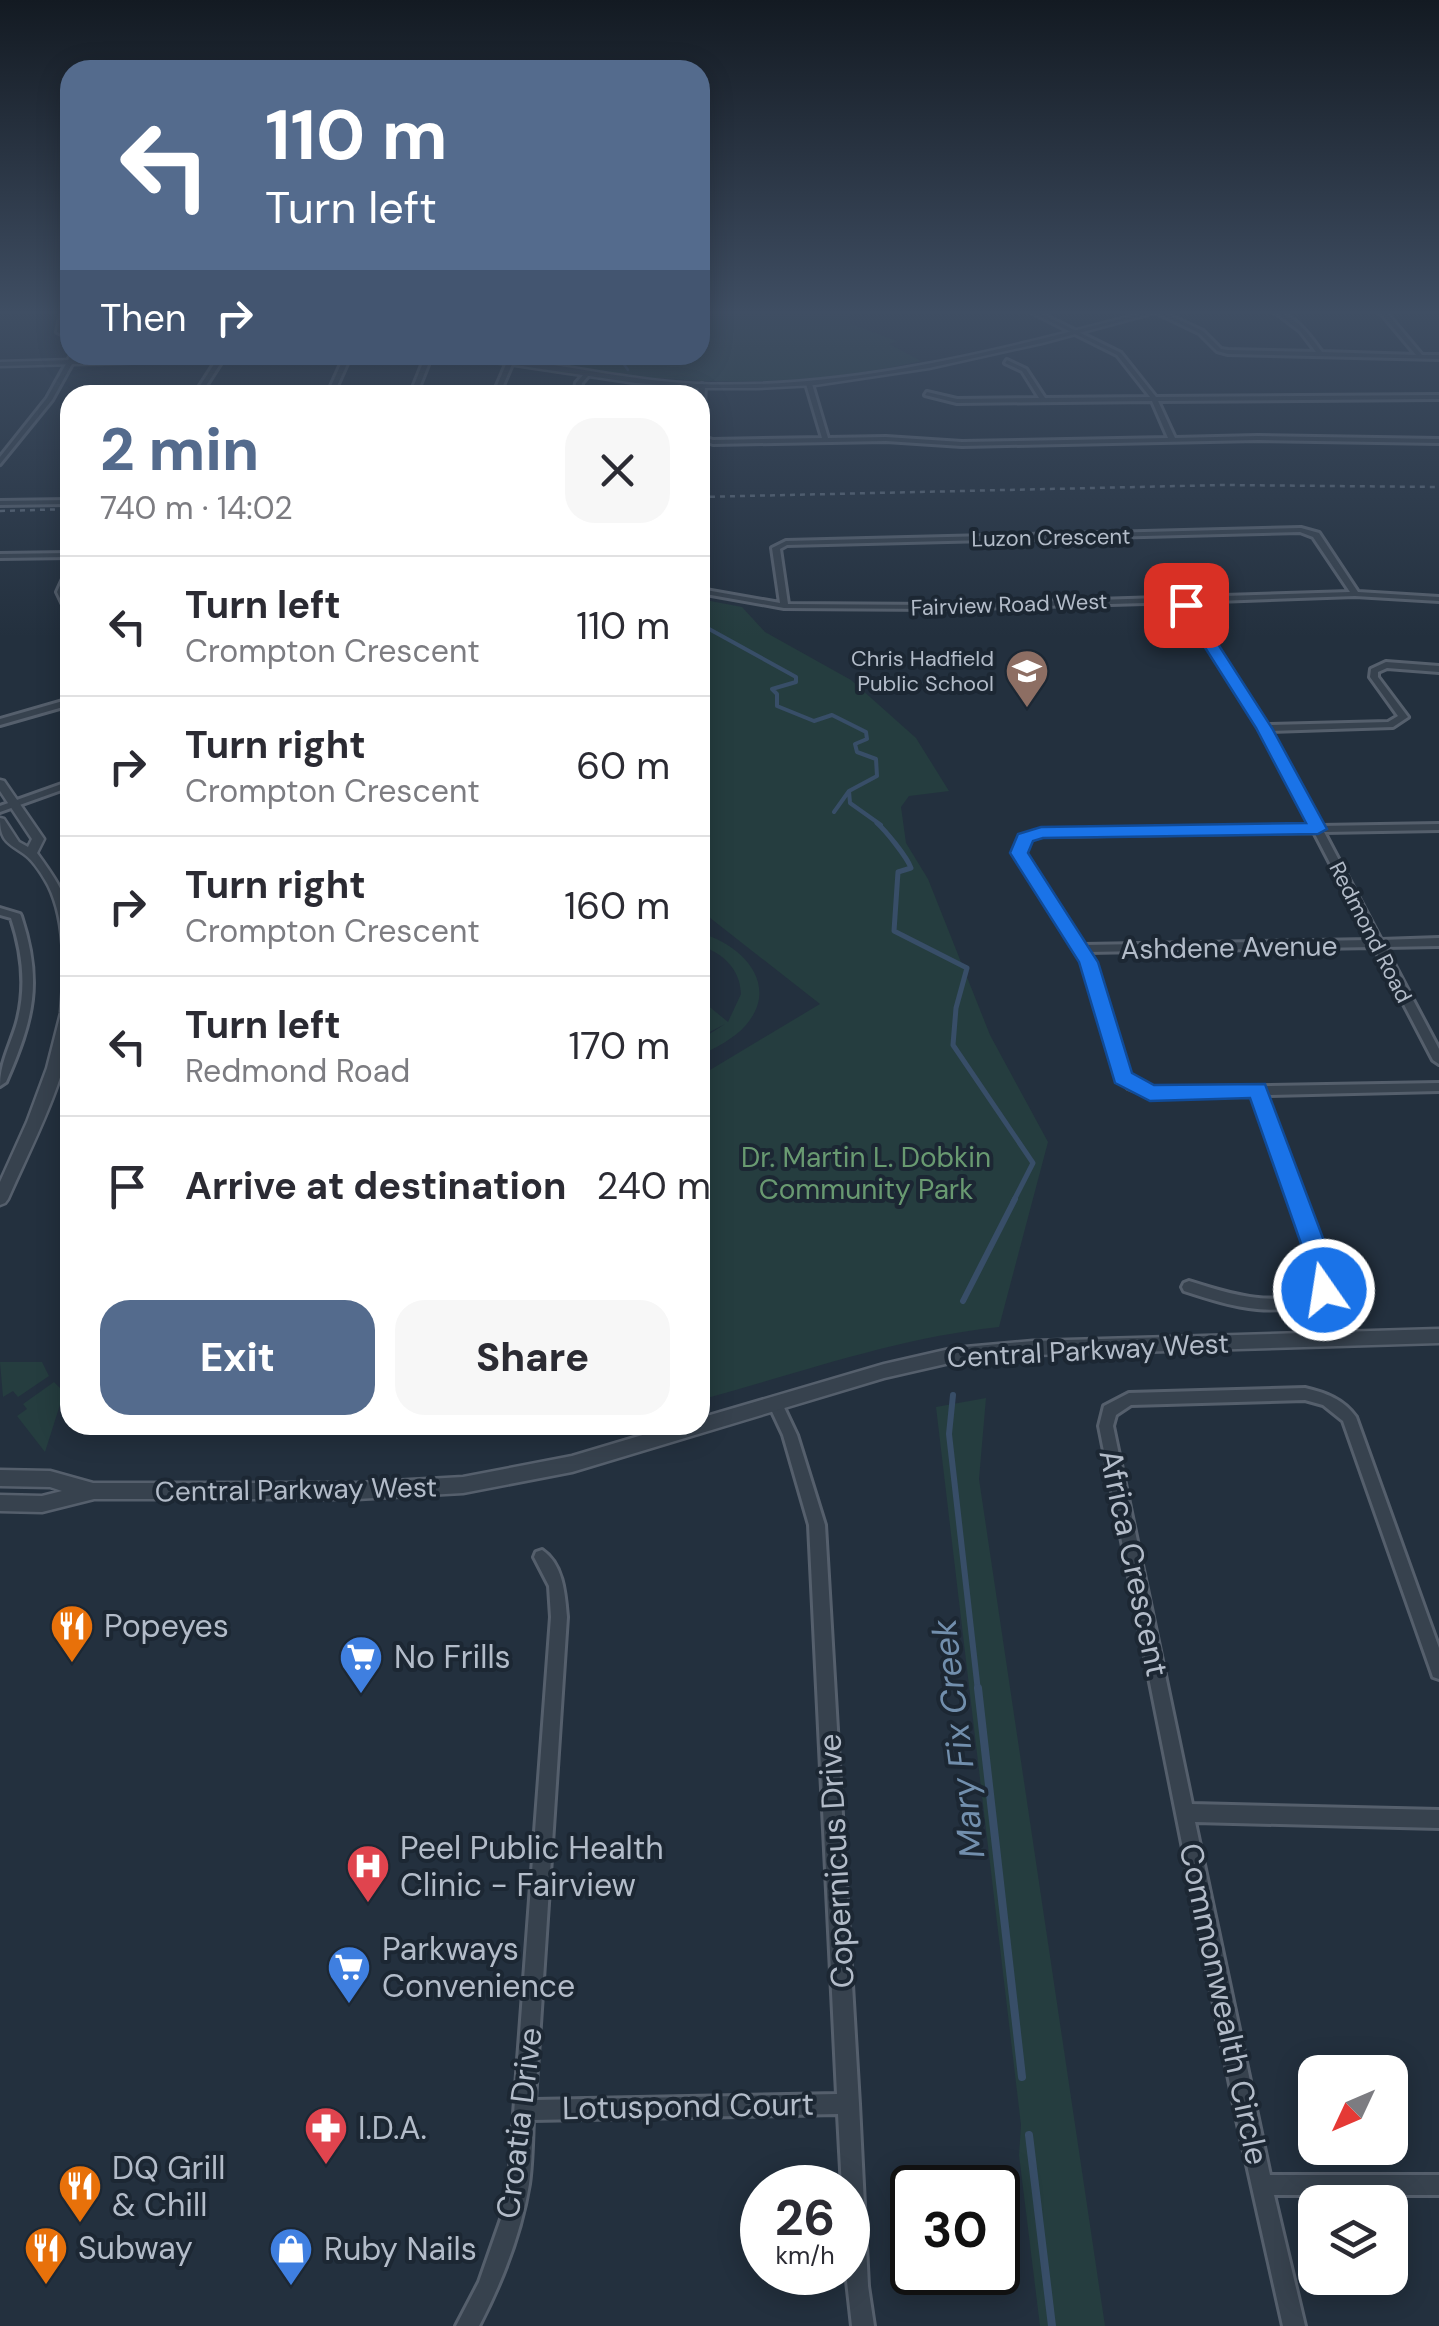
<!DOCTYPE html>
<meta charset="utf-8">
<style>
:root{--surface:#fff;--page:#f7f7f7;--text:#2b2b33;--muted:#7c7c81;--line:#e1e1e2;--accent:#546b8d}
body{margin:0;font-family:"DM Sans",sans-serif;background:var(--page);color:var(--text);height:100vh;display:flex;flex-direction:column;font-size:38px;white-space:nowrap}
*{box-sizing:border-box;margin:0}
p{font-size:32px;color:var(--muted)}
.icon{flex:none;width:55px;height:55px;fill:none;stroke:currentColor;stroke-width:2;stroke-linecap:round;stroke-linejoin:round}
.map{position:relative;flex:1;overflow:hidden}
.details{position:absolute;left:60px;top:385px;width:650px;height:1050px;display:flex;flex-direction:column;background:var(--surface);border-radius:30px;box-shadow:0 5px 25px #0003}
.details>*{flex:none}
.top-card{position:absolute;left:60px;top:60px;width:650px;height:305px;border-radius:30px;box-shadow:0 5px 25px #0003;background:#546b8d;color:#fff;overflow:hidden}
.needle{width:65px;rotate:226deg}
.fabs{position:absolute;left:1298px;top:2055px;display:grid;gap:20px}
.fabs a{display:grid;place-items:center;width:110px;height:110px;border-radius:20px;background:var(--surface);box-shadow:0 5px 25px #0003;font-size:50px}
.speed{position:absolute;left:740px;top:2165px;display:flex;gap:20px;font-size:50px;font-weight:700;text-align:center}
.speed>*{display:grid;place-content:center;width:130px;height:130px;border-radius:50%;background:var(--surface);box-shadow:0 5px 25px #0003;line-height:1}
.speed small{font-size:25px;font-weight:400}
.speed .limit{border:5px solid #111;border-radius:15px;background:#fff;color:#111}
.pin{position:absolute;display:grid;place-items:center;width:85px;height:85px;color:#fff;margin:-42px;border-radius:20px;box-shadow:0 5px 15px #0006}
.me{position:absolute;width:110px;margin:-55px;rotate:347deg;stroke-linejoin:round;filter:drop-shadow(0 0 8px #0008)}
.turn{display:flex;align-items:center;gap:35px;height:210px;padding:0 40px;font-size:45px}
.turn .icon{width:130px;height:130px;stroke-width:2.5}
.turn b{display:block;font-size:70px;line-height:85px}
.then{display:flex;align-items:center;height:95px;padding:0 40px;background:#0003;gap:20px;font-size:38px}
.round{display:grid;place-items:center;flex:none;width:105px;height:105px;border-radius:30px;background:var(--page)}
.headline{display:flex;align-items:center;justify-content:space-between;height:170px;padding:0 40px}
h1{font-size:60px;font-weight:800;line-height:75px;color:var(--accent)}
.button{display:flex;gap:20px;margin-top:auto;padding:20px 40px}
.button a{flex:1;height:115px;border-radius:30px;background:var(--accent);color:#fff;font-size:40px;font-weight:800;line-height:115px;text-align:center}
.button a+a{background:var(--page);color:var(--text)}
ul{padding:0;list-style:none}
li{display:flex;align-items:center;gap:30px;height:140px;padding:0 40px;border-top:2px solid var(--line)}
li div{flex:1}
li b{display:block;font-size:38px}
li em{font-style:normal}
.map>svg:first-child{display:block}
.green{fill:#253d3f}
.lines{fill:none;stroke-linecap:round;stroke-linejoin:round}
.stream-far4{stroke:#384e68;stroke-width:2.5}
.stream-far3{stroke:#384e68;stroke-width:4}
.stream-far2{stroke:#384e68;stroke-width:5}
.stream-far1{stroke:#384e68;stroke-width:6}
.stream{stroke:#384e68;stroke-width:8}
.minor-casing{stroke:#555f6c;stroke-width:6}
.tertiary-casing{stroke:#555f6c;stroke-width:5}
.minor{fill:#37424e;fill-rule:evenodd}
.tertiary{fill:#37424e;fill-rule:evenodd}
.rail{stroke:#596675;stroke-width:2.5;stroke-dasharray:5 5;stroke-linecap:butt}
.route{fill:#1a73e8;stroke:#114b97;stroke-width:2.5}
.labels{text-anchor:middle;stroke-width:8;stroke-linejoin:round;paint-order:stroke}
.far-street-label{font-size:22px;fill:#b3bcc9;stroke:#1c2733}
.far-poi-label{font-size:22px;fill:#b3bcc9;stroke:#1c2733;text-anchor:end}
.street-label{font-size:28px;fill:#b3bcc9;stroke:#1c2733}
.park-label{font-size:28px;fill:#699a71;stroke:#1c2733}
.near-street-label{font-size:32px;fill:#b3bcc9;stroke:#1c2733}
.near-poi-label{font-size:32px;fill:#b3bcc9;stroke:#1c2733;text-anchor:start}
.near-water-label{font-size:35px;font-style:italic;fill:#728fad;stroke:#1c2733}
</style>
<div class="map">
<svg width="1439" height="2326" viewBox="0 0 1439 2326">
<rect width="100%" height="100%" fill="#23303e"/>
<!-- green -->
<path class="green" d="M700,312h148l3,12 46,17 -8,3 32,17c-94,22 -193,25 -289,15 -43,-5 -86,-15 -129,-21h197z
M700,599l42,8 23,25 86,48 65,58 33,53 -40,5 -8,11 5,36 22,36 62,156 58,107 -49,185c-104,11 -199,46 -299,73v-324l120,-72 -120,-94z
M700,933c41,11 81,51 46,92 -12,14 -30,22 -46,31v-16l25,-16 -25,13v-38l28,23 13,-28c-1,-26 -18,-40 -41,-49z
M0,1362h42l7,14 -31,21 -5,-6 -10,6z
M54,1382l10,10 -19,60 -28,-36 10,-7 -4,-5z
M986,1398l-7,81 126,847h-65l-21,-171 2,-30 -85,-718z"/>
<g class="lines">
<!-- stream-far4 -->
<path class="stream-far4" d="M609,355l12,5 7,10"/>
<!-- stream-far3 -->
<path class="stream-far3" d="M700,624l96,53v5l-24,7 5,5v12l37,15 18,-6 34,17 1,7 -12,5 2,8 19,7 1,17 -28,15 1,12 31,22
M834,812l15,-21"/>
<!-- stream-far2 -->
<path class="stream-far2" d="M877,823c9,8 30,34 34,45l-13,4 -4,59 73,37 -11,40 -3,37 80,118 -20,39"/>
<!-- stream-far1 -->
<path class="stream-far1" d="M963,1301l52,-102
M953,1395l-4,39 29,257"/>
<!-- stream -->
<path class="stream" d="M978,1688l44,389
M1029,2135l23,191"/>
<!-- minor casing -->
<g class="minor-casing">
<path id="minor" d="M61,312h6l-4,19 7,3v4l-13,-6z
M1031,312h7l83,41 35,44 283,-2v4l-281,2 17,37 83,-2 181,3v4l-181,-3 -296,6 -76,-5 -173,3 -13,-4v-4l13,4 109,-2 -16,-54 3,-2 3,2 16,54 58,-1 76,5 206,-4 -16,-37 -195,2 -32,-8 2,-3 30,7 82,-1 -17,-27 -17,-8 2,-3 19,9 19,29 105,-1 -33,-42z
M1155,312h7l41,19 18,18 7,1 88,2 -16,-21 -25,-19c21,3 35,24 47,40l94,3 -36,-43h6l36,43h17v4l-211,-5 -11,-3 -18,-18z
M71,355h6l-25,45 -52,64v-7l47,-59z
M220,355h6l-26,40h-6z
M345,355h6l-18,40h-6z
M426,355h6l-16,40h-6z
M510,360l3,2 -14,33h-6l14,-33z
M584,374l5,1 -7,8 -2,12h-6l2,-12z
M702,384l3,2 -2,39 -3,2v-32h-2l1,-9z
M70,500v4l-70,1v-4z
M1301,528l18,5 39,59 81,5v4l-84,-5 -167,6 79,123 121,-3 10,-6 -28,-39 1,-8 15,-7 53,4v6l-52,-4 -9,4v5l30,40 -15,10 -123,4 50,95 119,-2v6l-115,2 57,108 58,-2v8l-54,1 54,102v15l-6,-4 -59,-113 -287,5 6,10 32,107 11,13 13,6 290,-5v8l-173,4 67,183 -4,16c-48,28 -96,13 -145,-3l-2,-4 2,-4 5,-2c41,13 89,29 129,6l1,-9 -65,-183 -104,2 -22,-9 -12,-14 -33,-112 -69,-109 7,-17 20,-6 270,-4 -52,-98 -79,-126 -241,7 -155,-1 -84,-15v-4l80,14 -8,-55 14,-7zM1300,532l13,5 37,55 -411,13 -151,-1 -8,-55 7,-4zM1314,832l56,108 -287,5 -59,-92 5,-13 13,-4z
M70,553v4l-70,1v-4z
M67,570h3v11l-5,11 5,10v11l-4,-2 -9,-19z
M70,699v6l-70,20v-6z
M70,781v6l-70,25v-6z
M0,908l20,6 1,2c22,66 12,104 -15,166l-6,4c0,-22 9,-38 16,-60 11,-37 7,-72 -5,-108l-11,-3z
M1305,1388c21,5 38,11 51,29l83,231v31l-6,-2 -2,-6 -88,-250 -20,-16 -18,-5 -174,5 -15,10 -3,11 79,378 247,6v18l-244,-6 75,353h169v20h-165l31,131h-22l-46,-206 -138,-694 5,-20 25,-13z
M775,1397l5,2 17,36 28,90 34,579 9,182 6,40h-22l-6,-54h2v-84h-6l-4,-74 -305,6c-1,21 -1,43 -4,64 -8,49 -27,98 -50,142h-23l23,-44 22,-63 8,-38 42,-564 -2,-31 -15,-29 2,-5 6,-2c21,14 23,43 25,67l-32,483 302,-6 -28,-569 -26,-90 -15,-32 2,-4z"/>
</g>
<!-- tertiary casing -->
<g class="tertiary-casing">
<path id="tertiary" d="M1147,312h10l-115,31 -113,25 -114,17 -58,3h-58l-63,-5 -189,-28c84,0 166,25 250,29 153,6 303,-34 450,-72z
M255,355h88l-4,2 -339,9v-4z
M0,780l4,1 40,58 -7,14c32,44 33,51 33,105l-7,-4c-1,-24 -4,-47 -15,-69 -5,-9 -15,-25 -24,-31 -16,-11 -24,-13 -24,-36l4,1 15,23 9,5 4,-8 -32,-48z
M70,980c0,19 2,38 0,56 -6,49 -42,117 -62,163l-3,4 -5,2v-23l27,-60 20,-54 14,-55 2,-28z
M1439,1329v14l-406,12 -79,7 -70,16 -312,94 -109,21 -106,6h-263l-52,13 -42,-1v-16l42,1 20,-5 -12,-4 -50,-1v-16l50,1 43,12h264l106,-6 109,-21 104,-31h24v-7l184,-54 70,-16 79,-7z"/>
</g>
<!-- minor -->
<use href="#minor" class="minor"/>
<!-- tertiary -->
<use href="#tertiary" class="tertiary"/>
<!-- rail -->
<path class="rail" d="M700,497l523,-12 216,2
M0,511l70,-2"/>
</g>
<!-- sky -->
<linearGradient id="sky" x2="0" y2="1"><stop stop-color="#131a22"/><stop offset="0.49" stop-color="#3f4e63"/><stop offset="1" stop-color="#3f4e63" stop-opacity="0"/></linearGradient>
<rect width="1439" height="637" fill="url(#sky)"/>
<!-- route -->
<path class="route" d="M1181,602l12,3 79,123 55,101 -9,5 -275,4 -10,3 -5,12 70,109 34,111 22,12 111,-1 73,194 -6,20h-17l-2,-20 -63,-180 -100,3 -35,-18 -36,-121 -69,-109 8,-19 23,-7 265,-4 -50,-95 -78,-123z"/>
<!-- icons -->
<defs>
<g id="school-pin" transform="scale(2.25)"><path d="M0 17L-7.5 6A9.5 9.5 0 1 1 7.5 6Z" fill="#8d6e63" stroke="#1c2733"/><path d="M0-5L7-2L0 1L-7-2ZM-4 1L0 2.5L4 1V4Q0 6-4 4Z" fill="#fff"/></g>
<g id="restaurant-pin" transform="scale(2.25)"><path d="M0 17L-7.5 6A9.5 9.5 0 1 1 7.5 6Z" fill="#e8710a" stroke="#1c2733"/><path d="M-5-6h1v4h1v-4h1v4h1v-4h1v5L-1.5 .5V6h-2V.5L-5-1ZM5-6V6H3V1.5H1.5Q1.5-4 5-6Z" fill="#fff"/></g>
<g id="supermarket-pin" transform="scale(2.25)"><path d="M0 17L-7.5 6A9.5 9.5 0 1 1 7.5 6Z" fill="#3f7fe0" stroke="#1c2733"/><path d="M-6-5.5h2.5l.6 2H6L4.5 2H-2.5L-4.4-4H-6ZM-1.5 3.2a1.3 1.3 0 1 0 .1 0ZM3 3.2a1.3 1.3 0 1 0 .1 0Z" fill="#fff"/></g>
<g id="hospital-pin" transform="scale(2.25)"><path d="M0 17L-7.5 6A9.5 9.5 0 1 1 7.5 6Z" fill="#e0444e" stroke="#1c2733"/><path d="M-5-5h3v3.5h4V-5h3V5h-3V1.5h-4V5h-3Z" fill="#fff"/></g>
<g id="pharmacy-pin" transform="scale(2.25)"><path d="M0 17L-7.5 6A9.5 9.5 0 1 1 7.5 6Z" fill="#e0444e" stroke="#1c2733"/><path d="M-2-6h4v4h4v4h-4v4h-4v-4h-4v-4h4Z" fill="#fff"/></g>
<g id="shop-pin" transform="scale(2.25)"><path d="M0 17L-7.5 6A9.5 9.5 0 1 1 7.5 6Z" fill="#3f7fe0" stroke="#1c2733"/><path d="M-5-2.5h2.3a2.7 3.5 0 0 1 5.4 0H5L5.5 6h-11ZM-1.5-2.5h3a1.5 2.3 0 0 0-3 0Z" fill="#fff"/></g>
</defs>
<g fill-rule="evenodd">
<use href="#school-pin" x="1027" y="671"/>
<use href="#restaurant-pin" x="72" y="1626"/>
<use href="#supermarket-pin" x="361" y="1657"/>
<use href="#hospital-pin" x="368" y="1866"/>
<use href="#supermarket-pin" x="349" y="1967"/>
<use href="#pharmacy-pin" x="326" y="2128"/>
<use href="#restaurant-pin" x="80" y="2186"/>
<use href="#restaurant-pin" x="46" y="2248"/>
<use href="#shop-pin" x="291" y="2249"/>
</g>
<g class="labels">
<!-- far-street labels -->
<g class="far-street-label">
<text transform="translate(1051 537) rotate(-1)" y="8">Luzon Crescent</text>
<text transform="translate(1009 604) rotate(-2)" y="8">Fairview Road West</text>
<text transform="translate(1371 932) rotate(63)" y="8">Redmond Road</text>
</g>
<!-- far-poi labels -->
<g class="far-poi-label">
<text x="994" y="666">Chris Hadfield<tspan x="994" dy="25">Public School</tspan></text>
</g>
<!-- street labels -->
<g class="street-label">
<text transform="translate(1229 947) rotate(-1)" y="10">Ashdene Avenue</text>
<text transform="translate(1088 1350) rotate(-3)" y="10">Central Parkway West</text>
<text transform="translate(296 1489) rotate(-1)" y="10">Central Parkway West</text>
</g>
<!-- park labels -->
<g class="park-label">
<text x="866" y="1167">Dr. Martin L. Dobkin<tspan x="866" dy="32">Community Park</tspan></text>
</g>
<!-- near-street labels -->
<g class="near-street-label">
<text transform="translate(1134 1563) rotate(78)" y="11">Africa Crescent</text>
<text transform="translate(836 1861) rotate(-93)" y="11">Copernicus Drive</text>
<text transform="translate(1224 2004) rotate(78)" y="11">Commonwealth Circle</text>
<text transform="translate(688 2106) rotate(-1)" y="11">Lotuspond Court</text>
<text transform="translate(519 2123) rotate(-83)" y="11">Croatia Drive</text>
</g>
<!-- near-poi labels -->
<g class="near-poi-label">
<text x="104" y="1637">Popeyes</text>
<text x="394" y="1668">No Frills</text>
<text x="400" y="1859">Peel Public Health<tspan x="400" dy="37">Clinic - Fairview</tspan></text>
<text x="382" y="1960">Parkways<tspan x="382" dy="37">Convenience</tspan></text>
<text x="358" y="2139">I.D.A.</text>
<text x="112" y="2179">DQ Grill<tspan x="112" dy="37">&amp; Chill</tspan></text>
<text x="78" y="2259">Subway</text>
<text x="324" y="2260">Ruby Nails</text>
</g>
<!-- near-water labels -->
<g class="near-water-label">
<text transform="translate(958 1739) rotate(-97)" y="12">Mary Fix Creek</text>
</g>
</g>
</svg>
<div class="fabs">
<a><svg class="needle" viewBox="-14 -14 28 28"><path d="M0-13l5 13h-10z" fill="#e53935"/><path d="M0 13l5-13h-10z" fill="#7c7c81"/></svg></a>
<a><svg class="icon" aria-label="layers" viewBox="0 0 24 24"><path d="M12 4l9 5-9 5-9-5zM3 14l9 5 9-5"/></svg></a>
</div>
<div class="speed"><div>26<small>km/h</small></div><div class="limit">30</div></div>
<div class="pin" style="left:1186px;top:605px;background:#d93025"><svg class="icon" aria-label="arrive" viewBox="0 0 24 24"><path d="M6 21V4h12l-3 4 3 4H6"/></svg></div>
<svg class="me" style="left:1324px;top:1290px" viewBox="-20 -20 40 40"><circle r="17" fill="#1a73e8" stroke="#fff" stroke-width="3"/><path d="M0-11L8 9 0 5-8 9z" fill="#fff"/></svg>
<div class="top-card">
<div class="turn"><svg class="icon" aria-label="left" viewBox="0 0 24 24"><path d="M17 20v-9H6M10 6l-5 5 5 5"/></svg><div><b>110 m</b>Turn left</div></div>
<div class="then">Then<svg class="icon" aria-label="right" viewBox="0 0 24 24"><path d="M7 20v-9h11M14 6l5 5-5 5"/></svg></div>
</div>
<section class="details">
<div class="headline"><div><h1>2 min</h1><p>740 m · 14:02</p></div><a class="round"><svg class="icon" aria-label="close" viewBox="0 0 24 24"><path d="M6 6l12 12M18 6L6 18"/></svg></a></div>
<ul>
<li><svg class="icon" aria-label="left" viewBox="0 0 24 24"><path d="M17 20v-9H6M10 6l-5 5 5 5"/></svg><div><b>Turn left</b><p>Crompton Crescent</p></div><em>110 m</em></li>
<li><svg class="icon" aria-label="right" viewBox="0 0 24 24"><path d="M7 20v-9h11M14 6l5 5-5 5"/></svg><div><b>Turn right</b><p>Crompton Crescent</p></div><em>60 m</em></li>
<li><svg class="icon" aria-label="right" viewBox="0 0 24 24"><path d="M7 20v-9h11M14 6l5 5-5 5"/></svg><div><b>Turn right</b><p>Crompton Crescent</p></div><em>160 m</em></li>
<li><svg class="icon" aria-label="left" viewBox="0 0 24 24"><path d="M17 20v-9H6M10 6l-5 5 5 5"/></svg><div><b>Turn left</b><p>Redmond Road</p></div><em>170 m</em></li>
<li><svg class="icon" aria-label="arrive" viewBox="0 0 24 24"><path d="M6 21V4h12l-3 4 3 4H6"/></svg><div><b>Arrive at destination</b></div><em>240 m</em></li>
</ul>
<div class="button"><a>Exit</a><a>Share</a></div>
</section>
</div>
